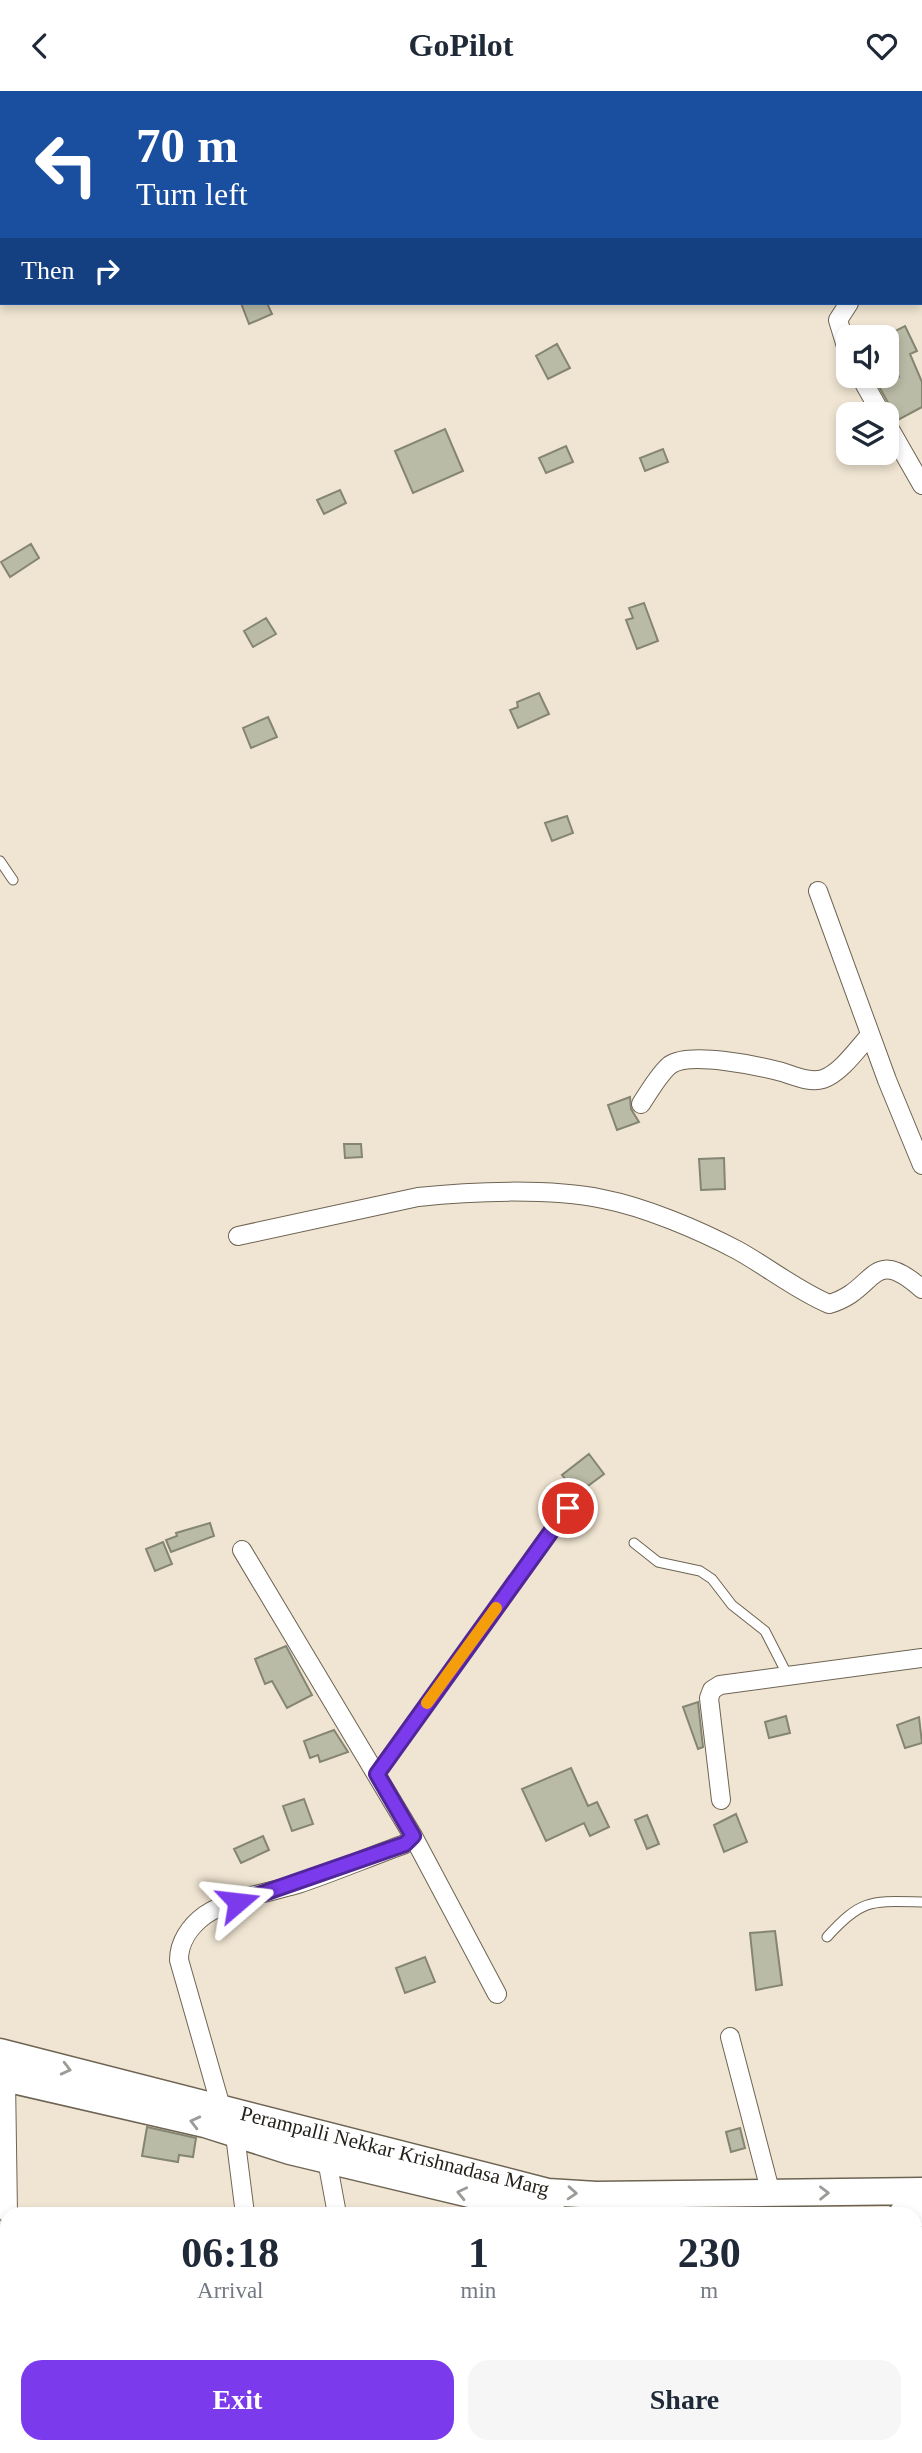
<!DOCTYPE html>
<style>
:root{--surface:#fff;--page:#f6f6f7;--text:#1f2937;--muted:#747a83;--accent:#7c3aed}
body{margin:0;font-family:Georgia,serif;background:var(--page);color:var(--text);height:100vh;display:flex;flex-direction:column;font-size:26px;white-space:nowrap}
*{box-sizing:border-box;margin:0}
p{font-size:23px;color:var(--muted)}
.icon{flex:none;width:38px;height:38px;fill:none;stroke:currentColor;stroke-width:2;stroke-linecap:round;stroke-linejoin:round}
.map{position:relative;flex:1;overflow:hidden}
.sheet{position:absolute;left:0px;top:2116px;width:922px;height:247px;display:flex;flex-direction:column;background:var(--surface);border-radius:21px 21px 0 0;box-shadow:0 4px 10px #0003}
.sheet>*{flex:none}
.guide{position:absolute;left:0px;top:0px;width:922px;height:214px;box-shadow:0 4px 10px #0003;background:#1a4fa0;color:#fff;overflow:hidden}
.tools{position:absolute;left:836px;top:234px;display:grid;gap:14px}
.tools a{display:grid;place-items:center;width:63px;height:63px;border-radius:14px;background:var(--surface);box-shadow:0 4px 10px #0003;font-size:35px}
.pin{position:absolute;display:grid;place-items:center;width:60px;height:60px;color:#fff;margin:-30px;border:4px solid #fff;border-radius:50%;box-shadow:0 2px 7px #0007}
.me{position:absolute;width:77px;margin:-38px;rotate:73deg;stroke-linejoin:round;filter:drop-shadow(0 0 5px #0008)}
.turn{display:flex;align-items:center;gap:24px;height:147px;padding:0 21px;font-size:32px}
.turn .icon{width:91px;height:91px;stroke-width:2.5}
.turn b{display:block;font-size:49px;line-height:60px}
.then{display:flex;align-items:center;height:66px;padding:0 21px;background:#0003;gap:14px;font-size:26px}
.eta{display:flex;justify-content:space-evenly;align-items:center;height:119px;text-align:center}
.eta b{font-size:42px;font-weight:800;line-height:49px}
.button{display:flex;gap:14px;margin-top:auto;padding:14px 21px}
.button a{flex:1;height:80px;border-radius:21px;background:var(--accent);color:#fff;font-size:28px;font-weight:800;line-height:80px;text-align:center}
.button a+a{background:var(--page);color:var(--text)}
header{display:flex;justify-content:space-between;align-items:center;height:91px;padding:0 21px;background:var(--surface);font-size:32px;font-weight:800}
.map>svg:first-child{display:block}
.building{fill:#babba6;stroke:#848572;stroke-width:2}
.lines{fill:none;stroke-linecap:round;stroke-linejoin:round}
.lane-casing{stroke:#6e6453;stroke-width:11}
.street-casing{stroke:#6e6453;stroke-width:20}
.secondary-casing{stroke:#6e6453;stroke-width:29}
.lane{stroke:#fff;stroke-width:9}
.street{stroke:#fff;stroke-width:18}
.secondary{stroke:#fff;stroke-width:26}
.oneway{stroke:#9d9b98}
.route-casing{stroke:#51269a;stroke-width:18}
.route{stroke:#7c3aed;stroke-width:12}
.slow{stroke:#f59e0b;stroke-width:12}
.labels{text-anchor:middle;stroke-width:5;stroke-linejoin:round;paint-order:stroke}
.street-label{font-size:21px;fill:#25211a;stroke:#fff}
</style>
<header><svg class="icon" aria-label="back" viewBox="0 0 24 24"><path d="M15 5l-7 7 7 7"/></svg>GoPilot<svg class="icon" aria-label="heart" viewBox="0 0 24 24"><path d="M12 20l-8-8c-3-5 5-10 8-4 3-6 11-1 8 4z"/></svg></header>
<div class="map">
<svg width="922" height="2362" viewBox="0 0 922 2362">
<rect width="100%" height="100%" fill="#f0e5d2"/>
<!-- building -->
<path class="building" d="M241,212h26l5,11 -23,10z
M905,235l12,25 -7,3 12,28v25l-24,13 -20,-35 21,-8 -12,-24v-18z
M557,253l13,24 -22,11 -12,-23z
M445,338l18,42 -50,22 -18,-42z
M566,355l7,16 -27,11 -7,-15z
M663,358l5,13 -23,9 -5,-13z
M340,399l6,13 -22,11 -7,-14z
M31,453l8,14 -29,19 -9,-15z
M644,512l14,38 -21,8 -11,-29 7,-2 -4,-10z
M266,527l10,16 -23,13 -9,-16z
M539,602l10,21 -31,14 -8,-18 8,-3 -1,-5z
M268,626l9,20 -26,11 -8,-20z
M567,725l6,17 -21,8 -7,-18z
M630,1006l1,12 8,13 -22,8 -9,-25z
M344,1053h17l1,13 -17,1z
M724,1067l1,31 -24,1 -2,-31z
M589,1363l15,20 -27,20 -15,-19z
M210,1432l4,13 -43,16 -5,-12 11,-4 -1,-3z
M163,1451l9,22 -17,7 -9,-22z
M286,1555l26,49 -25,13 -15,-27 -7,3 -10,-25z
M698,1611l5,45 -5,2 -15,-42z
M786,1625l4,17 -21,5 -4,-16z
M919,1626l3,26 -17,5 -8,-23z
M334,1639l14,22 -28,10 -2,-7 -8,3 -6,-17z
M571,1677l17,38 9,-4 12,25 -19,9 -6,-13 -38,18 -24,-52z
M304,1708l9,25 -21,7 -9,-25z
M736,1723l11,28 -23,10 -10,-27z
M647,1724l12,29 -12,5 -12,-29z
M263,1745l6,14 -28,13 -7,-14z
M775,1840l7,54 -26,5 -6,-57z
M425,1866l10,25 -30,11 -9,-25z
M147,2036l49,11 -3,19 -14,-2 -1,7 -36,-6z
M740,2037l5,20 -14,4 -5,-20z"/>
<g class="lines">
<!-- lane casing -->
<g class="lane-casing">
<path id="lane" d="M0,770l13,19
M634,1452l24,19 42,9 12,8 20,26 33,26 23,45
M377,1683l191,-266
M827,1846c35,-39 45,-36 95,-35
M915,2309l7,-2"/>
</g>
<!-- street casing -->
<g class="street-casing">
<path id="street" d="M814,2l1,-2
M849,265l-11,-36 11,-17
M860,285l22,39
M887,333l35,61
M818,800l69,189 35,85
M641,1013c8,-12 18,-30 29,-39 20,-14 89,1 112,7 13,4 28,11 41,7 18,-6 35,-31 47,-44
M238,1145l180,-39c53,-6 132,-9 185,2 42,8 96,31 134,51 31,17 59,40 92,54 48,-13 41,-61 93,-15
M721,1709l-12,-102 3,-8 8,-5 202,-27
M413,1745l84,158
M730,1946l41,157
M6,1988l2,135
M221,2016l-42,-147c0,-18 11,-34 26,-45 26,-17 63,-22 93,-31 36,-12 71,-27 107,-40l8,-8 -171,-286
M235,2044l10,79
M327,2069l10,54"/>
</g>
<!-- secondary casing -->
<g class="secondary-casing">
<path id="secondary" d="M0,1961l548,140 48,3 326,-4
M0,1986l205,47 85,27 263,63
M902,2123l20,-1"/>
</g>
<!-- lane -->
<use href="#lane" class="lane"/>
<!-- street -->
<use href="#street" class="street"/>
<!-- secondary -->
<use href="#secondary" class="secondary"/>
</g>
<!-- one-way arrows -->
<defs><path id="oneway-chevron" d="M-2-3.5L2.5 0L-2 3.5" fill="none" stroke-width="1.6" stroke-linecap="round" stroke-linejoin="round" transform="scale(1.75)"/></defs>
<g class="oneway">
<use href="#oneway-chevron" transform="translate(66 1978) rotate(14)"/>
<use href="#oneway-chevron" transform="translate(195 2031) rotate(-166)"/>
<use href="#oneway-chevron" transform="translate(462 2102) rotate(-167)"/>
<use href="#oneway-chevron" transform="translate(572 2102) rotate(4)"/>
<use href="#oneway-chevron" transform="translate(824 2102) rotate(-1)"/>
</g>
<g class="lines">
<!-- route casing -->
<g class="route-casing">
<path id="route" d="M238,1811l167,-58 8,-8 -36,-62 191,-266"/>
</g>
<!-- route -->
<use href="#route" class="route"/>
<!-- slow -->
<path class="slow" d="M427,1612l69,-95"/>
</g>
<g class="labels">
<!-- street labels -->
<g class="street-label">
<text transform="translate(395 2060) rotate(14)" y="7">Perampalli Nekkar Krishnadasa Marg</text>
</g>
</g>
</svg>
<div class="tools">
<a><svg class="icon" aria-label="sound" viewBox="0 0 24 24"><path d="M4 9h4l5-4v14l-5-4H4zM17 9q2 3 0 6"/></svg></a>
<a><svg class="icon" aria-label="layers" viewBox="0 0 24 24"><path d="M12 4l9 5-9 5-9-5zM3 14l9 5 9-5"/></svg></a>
</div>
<div class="pin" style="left:568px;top:1417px;background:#d93025"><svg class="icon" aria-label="arrive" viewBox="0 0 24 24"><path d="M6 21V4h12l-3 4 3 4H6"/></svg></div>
<svg class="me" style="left:238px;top:1811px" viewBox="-20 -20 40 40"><path d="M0-17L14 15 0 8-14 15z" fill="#7c3aed" stroke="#fff" stroke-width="4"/></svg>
<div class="guide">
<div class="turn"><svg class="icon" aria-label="left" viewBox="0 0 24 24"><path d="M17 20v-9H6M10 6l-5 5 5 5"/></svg><div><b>70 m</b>Turn left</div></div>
<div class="then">Then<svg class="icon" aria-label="right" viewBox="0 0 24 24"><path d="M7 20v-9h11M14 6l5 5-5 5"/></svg></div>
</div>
<section class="sheet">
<div class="eta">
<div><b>06:18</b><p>Arrival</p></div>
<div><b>1</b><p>min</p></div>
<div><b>230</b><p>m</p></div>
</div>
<div class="button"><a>Exit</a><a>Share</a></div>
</section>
</div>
